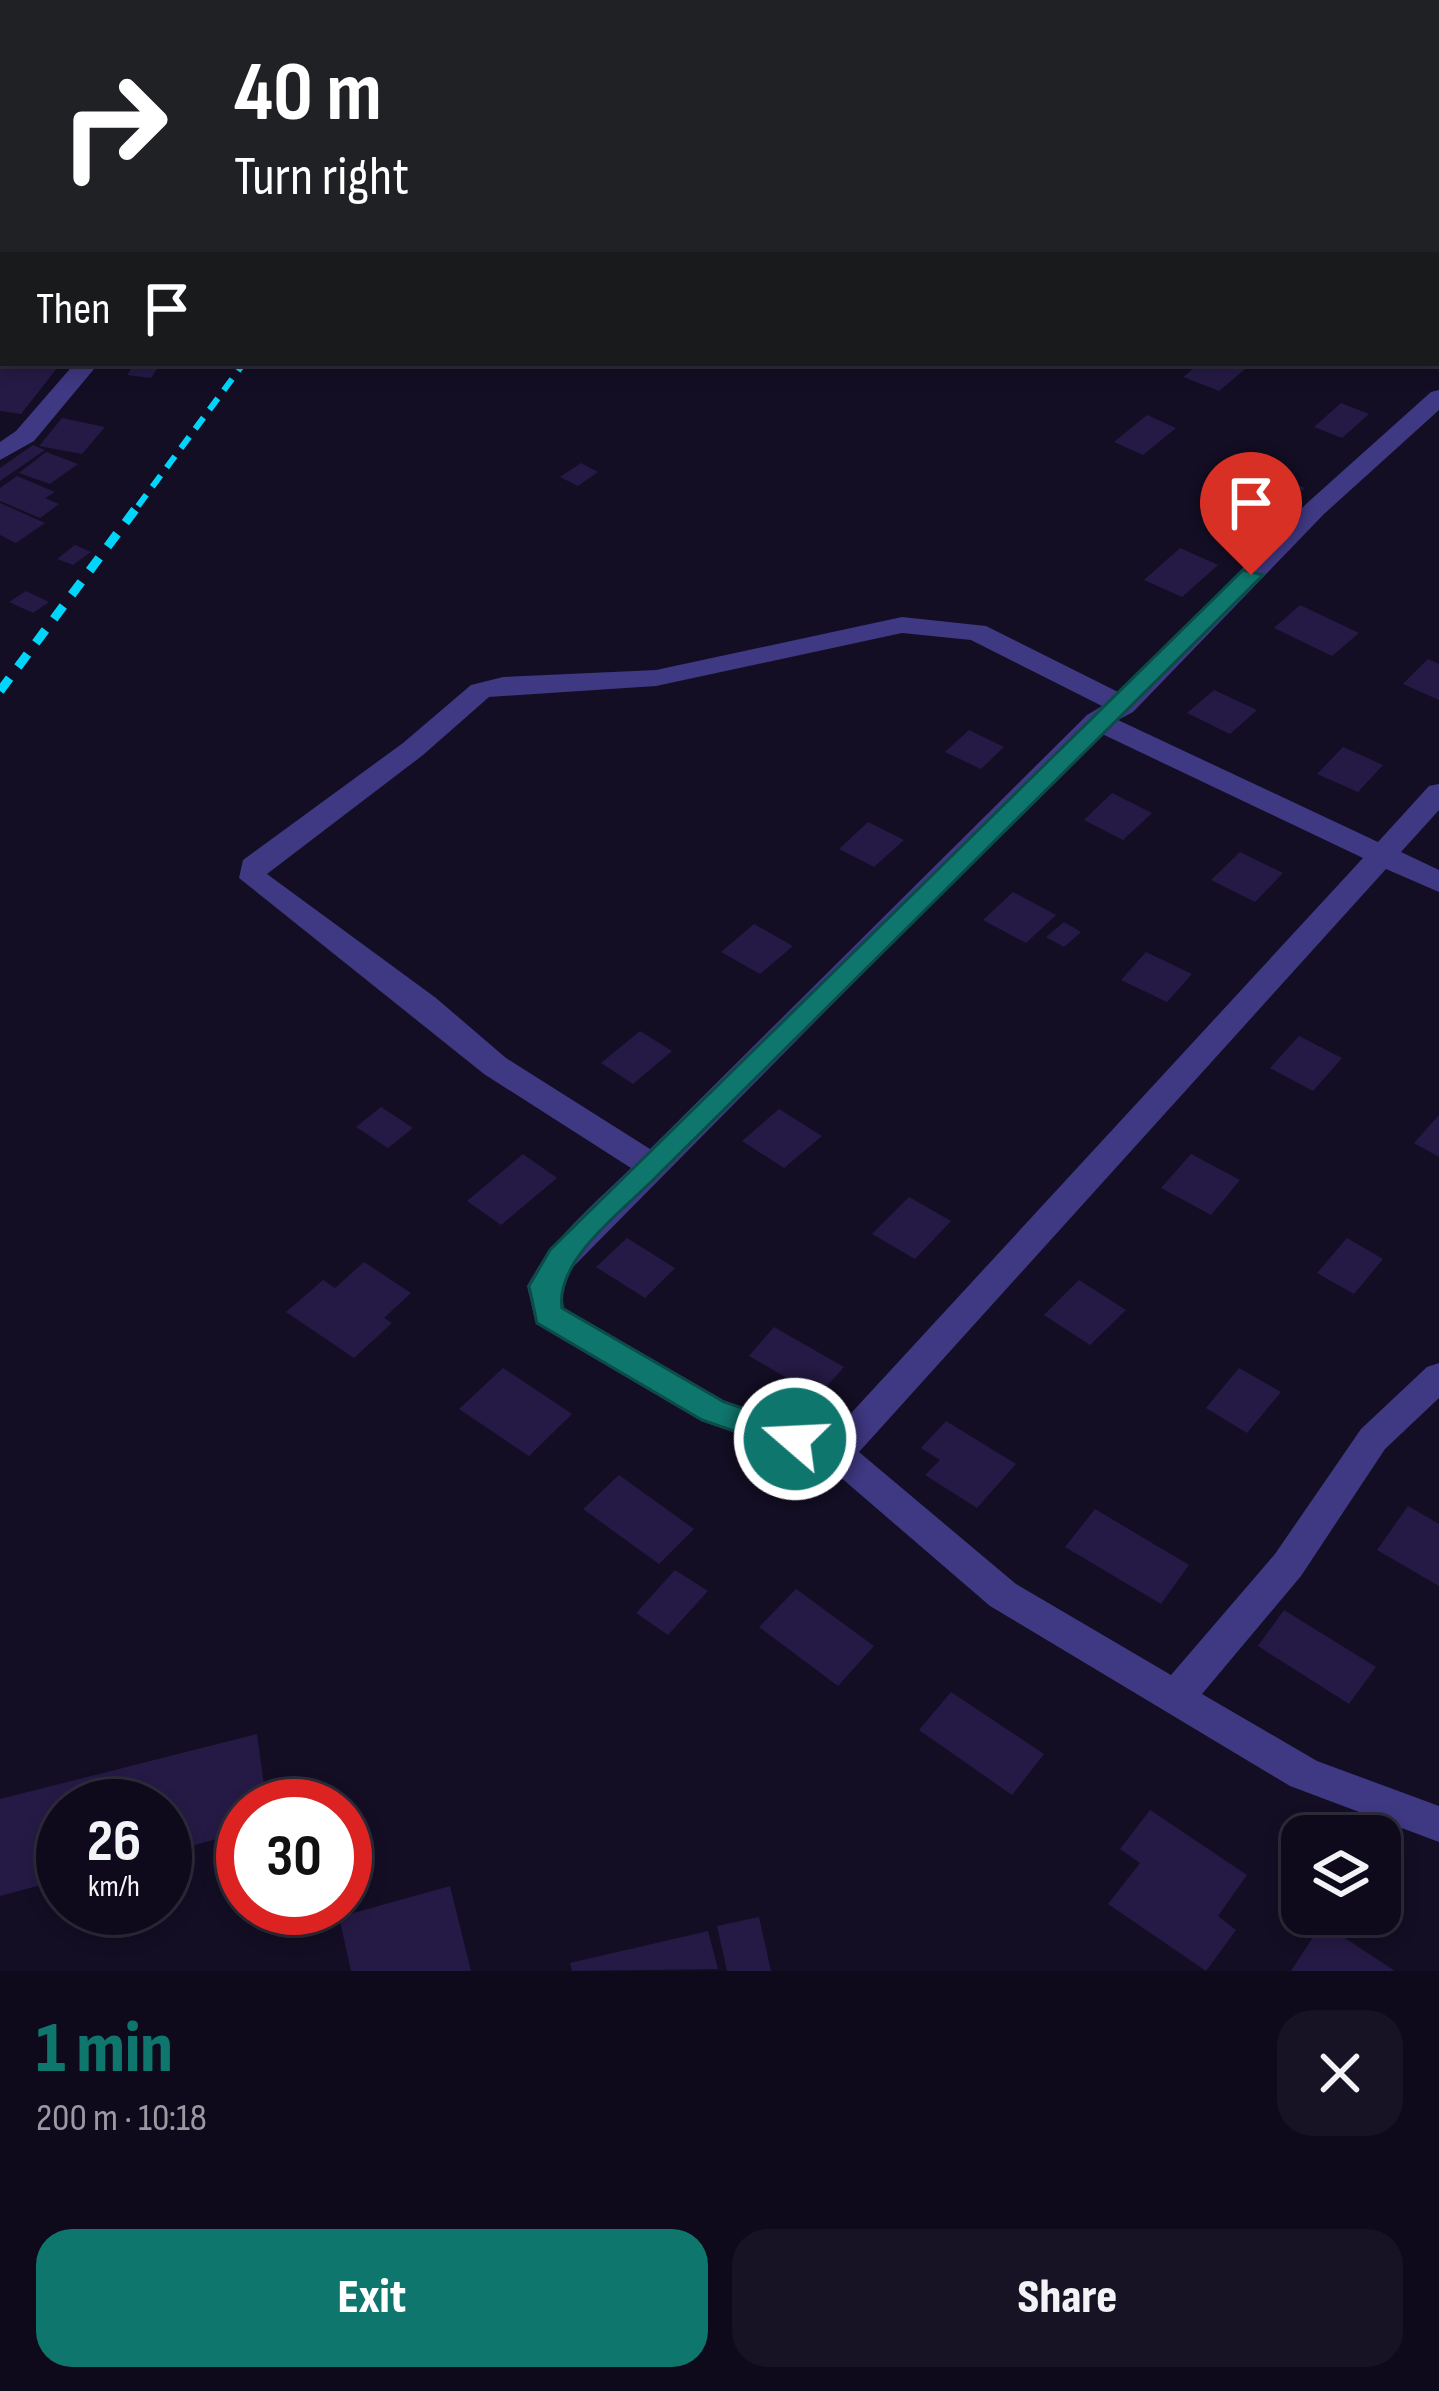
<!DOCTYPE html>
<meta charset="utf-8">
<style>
:root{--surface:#0e0a1b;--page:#171324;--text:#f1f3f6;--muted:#9b9aa3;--line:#2e2b3a;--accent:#0f766e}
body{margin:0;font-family:"Sofia Sans Condensed",sans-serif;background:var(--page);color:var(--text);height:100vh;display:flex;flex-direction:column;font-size:45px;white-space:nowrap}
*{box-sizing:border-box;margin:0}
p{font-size:39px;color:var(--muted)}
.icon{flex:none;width:66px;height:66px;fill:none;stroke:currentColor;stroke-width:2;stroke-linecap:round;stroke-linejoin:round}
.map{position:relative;height:1971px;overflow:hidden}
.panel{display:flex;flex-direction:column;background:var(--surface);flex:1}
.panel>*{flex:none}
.top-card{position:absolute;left:0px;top:0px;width:1440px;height:366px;box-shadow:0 6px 18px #0003,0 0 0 3px var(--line);background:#202124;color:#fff;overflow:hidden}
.buttons{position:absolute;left:1281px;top:1815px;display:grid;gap:24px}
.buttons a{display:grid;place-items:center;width:120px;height:120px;border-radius:24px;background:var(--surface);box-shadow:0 6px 18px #0003,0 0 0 3px var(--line);font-size:60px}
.speed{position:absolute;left:36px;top:1779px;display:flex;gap:24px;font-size:60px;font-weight:700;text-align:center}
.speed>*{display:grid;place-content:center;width:156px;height:156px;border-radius:50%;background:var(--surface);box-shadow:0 6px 18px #0003,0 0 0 3px var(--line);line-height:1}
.speed small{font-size:30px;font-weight:400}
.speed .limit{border:18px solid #d22;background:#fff;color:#111}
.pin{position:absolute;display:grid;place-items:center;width:102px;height:102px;color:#fff;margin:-123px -51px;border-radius:50% 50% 50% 0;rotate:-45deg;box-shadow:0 0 12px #0007}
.pin .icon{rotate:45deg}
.me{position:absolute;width:132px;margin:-66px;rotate:289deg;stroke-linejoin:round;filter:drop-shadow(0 0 9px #0008)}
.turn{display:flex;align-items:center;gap:42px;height:252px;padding:0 36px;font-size:54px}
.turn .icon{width:156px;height:156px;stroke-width:2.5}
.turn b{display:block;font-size:84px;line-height:102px}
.then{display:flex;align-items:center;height:114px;padding:0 36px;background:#0003;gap:24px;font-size:45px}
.round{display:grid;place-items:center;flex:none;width:126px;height:126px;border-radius:36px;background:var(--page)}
.overview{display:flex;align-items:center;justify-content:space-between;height:204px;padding:0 36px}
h1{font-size:72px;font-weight:800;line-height:90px;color:var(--accent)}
.button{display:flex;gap:24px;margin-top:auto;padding:24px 36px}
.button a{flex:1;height:138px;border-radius:36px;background:var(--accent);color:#fff;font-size:48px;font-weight:800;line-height:138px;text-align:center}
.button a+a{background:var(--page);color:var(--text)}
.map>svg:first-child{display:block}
.building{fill:#251a45}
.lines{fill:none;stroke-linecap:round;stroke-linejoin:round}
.minor{fill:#3f3883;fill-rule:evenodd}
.rail-far1{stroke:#00d6fb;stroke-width:6;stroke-dasharray:14 10;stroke-linecap:butt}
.rail{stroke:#00d6fb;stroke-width:9;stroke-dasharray:16 14;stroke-linecap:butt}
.route{fill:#0f766e;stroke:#0a4d48;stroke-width:3}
</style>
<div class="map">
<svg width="1439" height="1971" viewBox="0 0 1439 1971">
<rect width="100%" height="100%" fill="#130e24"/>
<!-- building -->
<path class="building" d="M0,363h32l26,4 -37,47 -21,-3z
M135,363h26l-10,15 -24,-3z
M1200,363h46l4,2 -31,26 -36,-14z
M1341,403l28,11 -27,24 -28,-11z
M1147,415l29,13 -33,27 -29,-13z
M62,418l43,9 -23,27 -43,-8z
M33,445l12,5 -45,31v-13z
M46,452l32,12 -28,20 -31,-11z
M581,463l17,9 -20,14 -18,-9z
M1238,472l22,10 10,-9 35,15 -33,31 -36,-15 8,-8 -22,-9z
M17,476l38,16 -10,6 14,6 -19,14 -40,-17v-13z
M0,503l45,20 -29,20 -16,-8z
M75,545l16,7 -18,13 -16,-6z
M1180,548l38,17 -36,32 -38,-17z
M26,591l23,11 -16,11 -24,-11z
M1300,605l59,28 -27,23 -58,-28z
M1428,659l11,5v36l-36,-16z
M1214,690l43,20 -27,24 -43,-21z
M969,730l35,17 -23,22 -36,-17z
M1343,747l40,18 -25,27 -41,-18z
M1112,793l40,20 -29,27 -39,-20z
M868,822l36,18 -30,27 -35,-18z
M1240,852l43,21 -28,29 -44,-22z
M1013,892l43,23 -30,28 -43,-23z
M1064,922l17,10 -17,15 -18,-10z
M754,924l39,22 -33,28 -39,-22z
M1146,952l46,22 -25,28 -46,-22z
M640,1031l32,20 -39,33 -32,-21z
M1299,1036l43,22 -29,33 -43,-23z
M381,1107l32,21 -25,20 -32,-21z
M779,1109l43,27 -38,32 -42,-27z
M1439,1115v42l-25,-14z
M523,1154l34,24 -56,47 -34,-24z
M1191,1154l49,26 -29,35 -50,-27z
M909,1197l42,24 -36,38 -43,-25z
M627,1238l48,30 -30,30 -49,-31z
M1347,1238l36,21 -29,35 -37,-21z
M364,1262l47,31 -27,25 8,5 -38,35 -68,-46 37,-32 12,8z
M1079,1280l47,30 -36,35 -46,-30z
M774,1327l70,40 -26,29 -69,-40z
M503,1368l69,46 -43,42 -70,-47z
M1239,1368l42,24 -34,41 -41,-25z
M946,1421l70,43 -39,44 -52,-33 15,-15 -19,-12z
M619,1475l75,54 -35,35 -76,-55z
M1408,1506l31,18v62l-62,-36z
M1095,1509l94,56 -28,39 -96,-57z
M675,1570l33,21 -40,44 -32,-22z
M796,1589l78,57 -36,40 -79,-59z
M1284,1610l92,57 -27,37 -91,-58z
M951,1692l93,62 -32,41 -93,-65z
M257,1734l10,72h-24v26l-78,21v-47h-102v73l-63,17v-97z
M1150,1810l97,65 -29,41 18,14 -30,41 -98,-67 32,-41 -20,-14z
M450,1886l21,85h-120l-12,-54z
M759,1917l12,54h-44l-10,-45z
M1322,1923l73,48h-104z
M708,1931l10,38 -146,2 -2,-8z"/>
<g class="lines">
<!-- minor -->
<path class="minor" d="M309,0h20v3h-20z
M0,143h3v12h-3z
M1437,315l2,1v14l-2,-1z
M75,363h24l-65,78 -34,19v-18l16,-11z
M1439,390v20l-115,104 -191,198 -15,8 260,122 51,-56 10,-2v26l-38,42 38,18v22l-53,-23 -527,583 157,132 155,91 104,-121 86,-125 66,-62 12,-4v35l-54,51 -84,127 -99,118 115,67 122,45v36l-149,-56 -300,-180 -166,-143 -123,-42 -165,-97 -9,-38c25,-47 66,-81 104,-118l-147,-94 -245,-196 4,-18 160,-117 68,-58 32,-8 153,-7 246,-53 84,9 134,67 186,-189 125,-112zM902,633l69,7 131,66 -15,9 -437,434 -144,-91 -70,-60 -169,-124 156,-119 66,-58 167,-11zM1100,733l263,125 -533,578 -105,-35 -161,-93 -3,-21 12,-20z"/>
<!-- rail-far1 -->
<path class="rail-far1" d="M138,506l106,-143"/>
<!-- rail -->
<path class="rail" d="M0,691l140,-188"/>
</g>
<!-- route -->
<path class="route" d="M1243,570l20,5 -603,598c-33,35 -105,85 -98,135l162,94 83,28 4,9 -4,9 -12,4 -93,-32 -165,-97 -8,-37 21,-36z"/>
</svg>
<div class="buttons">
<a><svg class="icon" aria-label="layers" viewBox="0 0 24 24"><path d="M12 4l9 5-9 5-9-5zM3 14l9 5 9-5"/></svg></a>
</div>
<div class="speed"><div>26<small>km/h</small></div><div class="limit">30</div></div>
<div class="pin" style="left:1251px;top:575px;background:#d93025"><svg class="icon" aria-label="arrive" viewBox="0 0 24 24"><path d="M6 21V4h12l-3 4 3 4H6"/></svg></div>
<svg class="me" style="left:795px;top:1439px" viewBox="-20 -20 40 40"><circle r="17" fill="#0f766e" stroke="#fff" stroke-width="3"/><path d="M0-11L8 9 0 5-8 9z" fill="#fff"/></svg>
<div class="top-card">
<div class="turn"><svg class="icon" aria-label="right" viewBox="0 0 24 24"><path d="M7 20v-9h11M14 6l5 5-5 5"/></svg><div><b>40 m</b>Turn right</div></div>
<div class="then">Then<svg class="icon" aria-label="arrive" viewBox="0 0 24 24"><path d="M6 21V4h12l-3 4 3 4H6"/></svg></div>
</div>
</div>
<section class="panel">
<div class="overview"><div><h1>1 min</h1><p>200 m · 10:18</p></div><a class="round"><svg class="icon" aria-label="close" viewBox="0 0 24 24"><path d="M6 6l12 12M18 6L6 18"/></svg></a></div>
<div class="button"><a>Exit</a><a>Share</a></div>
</section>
